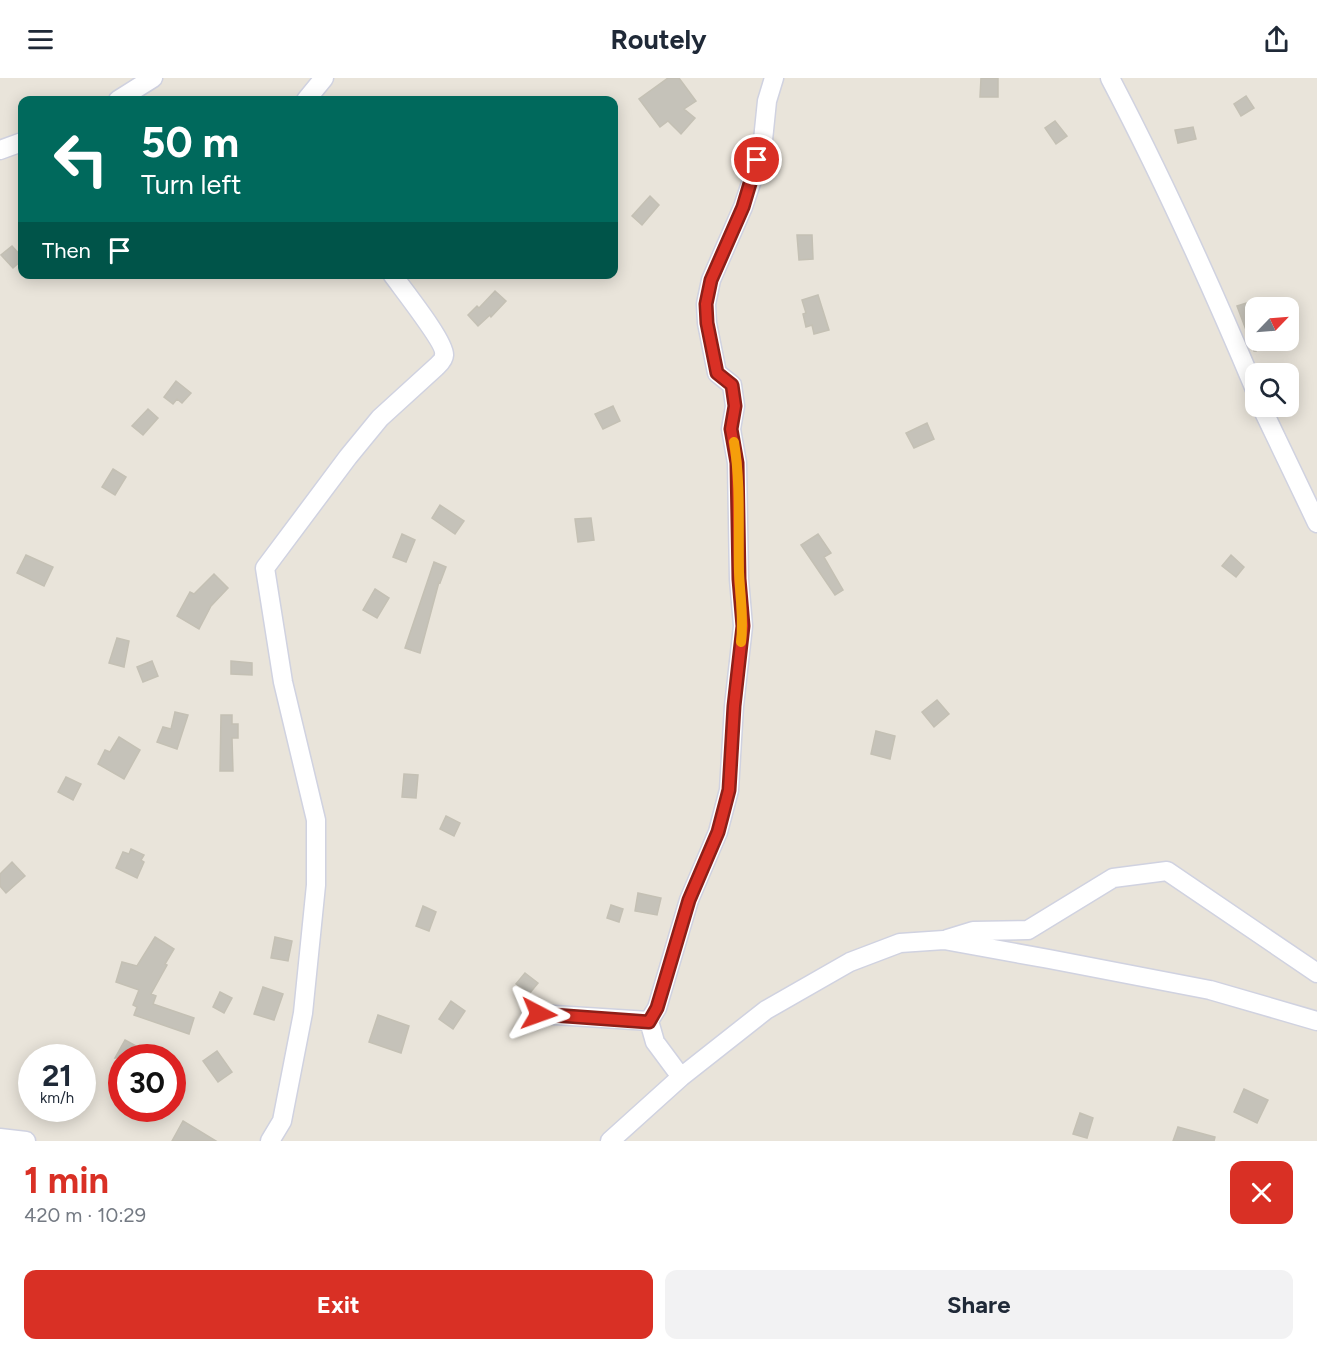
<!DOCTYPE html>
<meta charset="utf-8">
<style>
:root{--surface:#fff;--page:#f2f2f3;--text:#1f2937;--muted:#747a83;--accent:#d93025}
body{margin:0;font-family:Figtree,sans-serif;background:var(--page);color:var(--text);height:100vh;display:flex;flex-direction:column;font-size:22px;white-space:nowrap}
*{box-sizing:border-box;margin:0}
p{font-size:20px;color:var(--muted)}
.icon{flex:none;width:33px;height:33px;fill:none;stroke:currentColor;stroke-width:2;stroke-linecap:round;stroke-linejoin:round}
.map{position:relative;height:1063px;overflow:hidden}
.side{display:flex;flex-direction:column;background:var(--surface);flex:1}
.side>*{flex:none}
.top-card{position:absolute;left:18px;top:18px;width:600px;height:183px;border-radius:12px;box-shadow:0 3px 15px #0003;background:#00695c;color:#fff;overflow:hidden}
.needle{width:39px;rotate:65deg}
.buttons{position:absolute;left:1245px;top:219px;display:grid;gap:12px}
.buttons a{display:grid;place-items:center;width:54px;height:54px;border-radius:12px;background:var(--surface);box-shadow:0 3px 15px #0003;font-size:30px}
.speed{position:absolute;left:18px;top:966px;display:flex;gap:12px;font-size:30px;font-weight:700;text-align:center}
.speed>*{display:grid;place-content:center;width:78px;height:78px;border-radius:50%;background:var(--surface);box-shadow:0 3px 15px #0003;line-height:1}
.speed small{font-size:15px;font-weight:400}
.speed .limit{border:9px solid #d22;background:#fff;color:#111}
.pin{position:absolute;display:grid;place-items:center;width:51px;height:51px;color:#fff;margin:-26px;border:3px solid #fff;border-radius:50%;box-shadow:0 2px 6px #0007}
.me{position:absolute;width:66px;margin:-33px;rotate:94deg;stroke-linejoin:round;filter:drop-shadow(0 0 4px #0008)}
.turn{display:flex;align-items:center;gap:21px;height:126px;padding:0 24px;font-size:27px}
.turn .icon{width:78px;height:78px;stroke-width:2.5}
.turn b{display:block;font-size:42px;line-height:51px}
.then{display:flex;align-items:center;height:57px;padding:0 24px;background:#0003;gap:12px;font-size:22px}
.round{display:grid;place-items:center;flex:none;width:63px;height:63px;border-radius:12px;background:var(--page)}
.head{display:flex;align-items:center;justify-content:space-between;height:102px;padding:0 24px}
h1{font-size:36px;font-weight:700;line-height:45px;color:var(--accent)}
.button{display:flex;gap:12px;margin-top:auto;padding:12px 24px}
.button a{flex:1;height:69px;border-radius:12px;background:var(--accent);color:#fff;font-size:24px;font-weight:700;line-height:69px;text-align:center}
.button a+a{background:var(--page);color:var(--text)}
header{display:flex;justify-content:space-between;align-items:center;height:78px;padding:0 24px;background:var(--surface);font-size:27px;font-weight:700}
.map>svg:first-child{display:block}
.building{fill:#c5c2b9;stroke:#c4c0b4;stroke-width:1.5}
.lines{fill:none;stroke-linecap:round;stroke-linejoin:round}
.minor-casing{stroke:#d0d2e0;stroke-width:21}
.minor{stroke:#fff;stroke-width:18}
.route-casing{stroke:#8d1f18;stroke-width:15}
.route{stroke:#d93025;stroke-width:10}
.slow{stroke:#f59e0b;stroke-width:10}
</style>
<header><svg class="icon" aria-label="menu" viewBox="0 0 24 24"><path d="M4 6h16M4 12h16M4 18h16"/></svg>Routely<svg class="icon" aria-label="share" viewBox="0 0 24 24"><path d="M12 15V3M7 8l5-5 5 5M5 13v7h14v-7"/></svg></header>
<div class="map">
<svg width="1317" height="1063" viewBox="0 0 1317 1063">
<rect width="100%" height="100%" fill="#e9e4da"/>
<!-- building -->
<path class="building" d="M668,0h11l17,23 -12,8 11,9 -14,16 -13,-13 -8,6 -21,-28z
M981,0h17v19h-18z
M1246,18l8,12 -13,8 -7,-12z
M1055,43l12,15 -11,8 -11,-16z
M1193,49l3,12 -18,4 -3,-13z
M650,118l9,9 -17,20 -10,-9z
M797,157h15l1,24 -14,1z
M12,168l10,11v3l-9,8 -12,-13z
M495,213l11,10 -15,16 -1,-2 -12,11 -10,-11 9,-9 2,2z
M818,217l11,35 -15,4 -2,-9 -6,2 -3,-13 3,-1 -4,-13z
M1256,222v51h-2l-17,-45z
M176,303l15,12 -9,10 -5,-4 -4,5 -9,-7z
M613,328l7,15 -17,8 -8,-15z
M148,331l10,9 -15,17 -11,-9z
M927,345l7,16 -20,9 -8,-15z
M113,391l13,8 -11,18 -13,-8z
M440,427l24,16 -9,13 -23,-16z
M591,440l3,22 -16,2 -3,-23z
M402,456l13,6 -9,22 -13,-5z
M818,456l13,19 -7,4 19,33 -8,5 -34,-50z
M26,477l27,12 -9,19 -27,-13z
M1231,477l13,12 -8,10 -14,-11z
M434,484l12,5 -6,16 -1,-1 -19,71 -15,-5z
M214,496l14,14 -17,18 -12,23 -22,-13 13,-24 4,2z
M375,511l14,9 -12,20 -14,-8z
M117,560l12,3 -5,26 -15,-4z
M152,583l6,15 -15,6 -6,-15z
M231,583l21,2v12l-21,-1z
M937,622l12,14 -15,13 -12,-15z
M175,634l13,3 -11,34 -20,-7 6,-15 8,2z
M221,637h11v9h6v14h-6l1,33h-13z
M876,653l19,5 -5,23 -19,-5z
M119,659l21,13 -16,29 -26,-15 7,-14 5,2z
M404,696l14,1 -2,23 -14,-1z
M66,699l15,7 -8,16 -15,-8z
M446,738l14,7 -6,13 -14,-7z
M131,771l13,6 -3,5 3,2 -7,16 -21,-10 7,-16 6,2z
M12,784l13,14 -19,17 -6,-7v-12z
M638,815l23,5 -4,17 -22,-4z
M611,827l12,4 -4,13 -12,-4z
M423,828l13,6 -7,19 -13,-5z
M155,859l19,12 -9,15 2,1 -16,29 5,2 -3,8 41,14 -5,16 -55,-19 3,-8 -4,-2 6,-15 -23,-8 6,-20 15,4z
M275,859l17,4 -4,20 -17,-3z
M525,895l13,10 -9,11 -13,-10z
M263,909l20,7 -9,26 -20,-6z
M220,914l12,6 -8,15 -11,-6z
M451,923l14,10 -12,18 -14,-10z
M378,937l31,11 -8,27 -32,-11z
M125,962l13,7 -6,11h-17z
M217,973l15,21 -14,10 -15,-21z
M1244,1011l24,11 -11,23 -23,-11z
M1080,1035l13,5 -6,20 -14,-4z
M183,1043l33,20h-44z
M1178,1049l37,10 -1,4h-41z"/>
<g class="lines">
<!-- minor casing -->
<g class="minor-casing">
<path id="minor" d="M1110,0c54,103 101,207 146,314
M118,22l35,-22
M306,22l18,-22
M0,72l22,-8
M1261,328l56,117
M947,861l26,-8 55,-1 85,-52 54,-7 150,102
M539,936l110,7
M681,999l85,-67 84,-48 50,-19 44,-3 105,19 161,31 107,31
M0,1060l26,3
M270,1063l12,-20 21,-108 13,-128v-65l-33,-138 -18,-114 83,-111 32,-39 56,-51c3,-3 8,-7 8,-12 2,-12 -43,-68 -52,-81
M610,1063l71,-64 -26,-35 -6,-21 8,-13 32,-108 29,-68 11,-42 5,-84 9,-80 -4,-47 -2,-116 -6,-34 4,-23 -3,-21 -15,-12 -10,-50 -1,-19 5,-24 32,-73 9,-27 11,-40 4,-39 7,-23"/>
</g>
<!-- minor -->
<use href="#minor" class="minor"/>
</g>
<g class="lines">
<!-- route casing -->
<g class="route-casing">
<path id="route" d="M539,936l110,8 8,-14 32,-108 29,-68 11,-42 5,-84 9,-80 -4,-47 -2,-116 -6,-34 4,-23 -3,-21 -15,-12 -10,-50 -1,-19 5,-24 32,-73 14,-47"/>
</g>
<!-- route -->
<use href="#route" class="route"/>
<!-- slow -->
<path class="slow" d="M734,364c7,42 4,87 5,130 1,24 5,47 2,70"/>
</g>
</svg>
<div class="buttons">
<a><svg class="needle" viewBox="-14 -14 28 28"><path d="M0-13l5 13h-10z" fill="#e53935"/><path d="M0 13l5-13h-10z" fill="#747a83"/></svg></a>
<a><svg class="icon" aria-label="search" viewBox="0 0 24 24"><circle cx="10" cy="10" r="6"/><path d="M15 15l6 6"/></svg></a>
</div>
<div class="speed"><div>21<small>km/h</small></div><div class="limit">30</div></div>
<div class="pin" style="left:757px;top:82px;background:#d93025"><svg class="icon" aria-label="arrive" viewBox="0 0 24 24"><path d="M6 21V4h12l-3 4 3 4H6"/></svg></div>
<svg class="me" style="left:539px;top:936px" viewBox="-20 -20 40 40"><path d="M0-17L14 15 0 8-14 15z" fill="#d93025" stroke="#fff" stroke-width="4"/></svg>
<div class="top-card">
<div class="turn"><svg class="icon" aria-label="left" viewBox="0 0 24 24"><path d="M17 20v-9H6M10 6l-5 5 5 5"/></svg><div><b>50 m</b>Turn left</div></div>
<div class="then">Then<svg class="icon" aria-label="arrive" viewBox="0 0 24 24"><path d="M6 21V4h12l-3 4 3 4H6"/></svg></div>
</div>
</div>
<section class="side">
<div class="head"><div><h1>1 min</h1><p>420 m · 10:29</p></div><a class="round" style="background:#d93025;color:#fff"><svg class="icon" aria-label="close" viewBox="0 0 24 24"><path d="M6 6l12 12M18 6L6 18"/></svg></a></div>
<div class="button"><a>Exit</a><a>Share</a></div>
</section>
